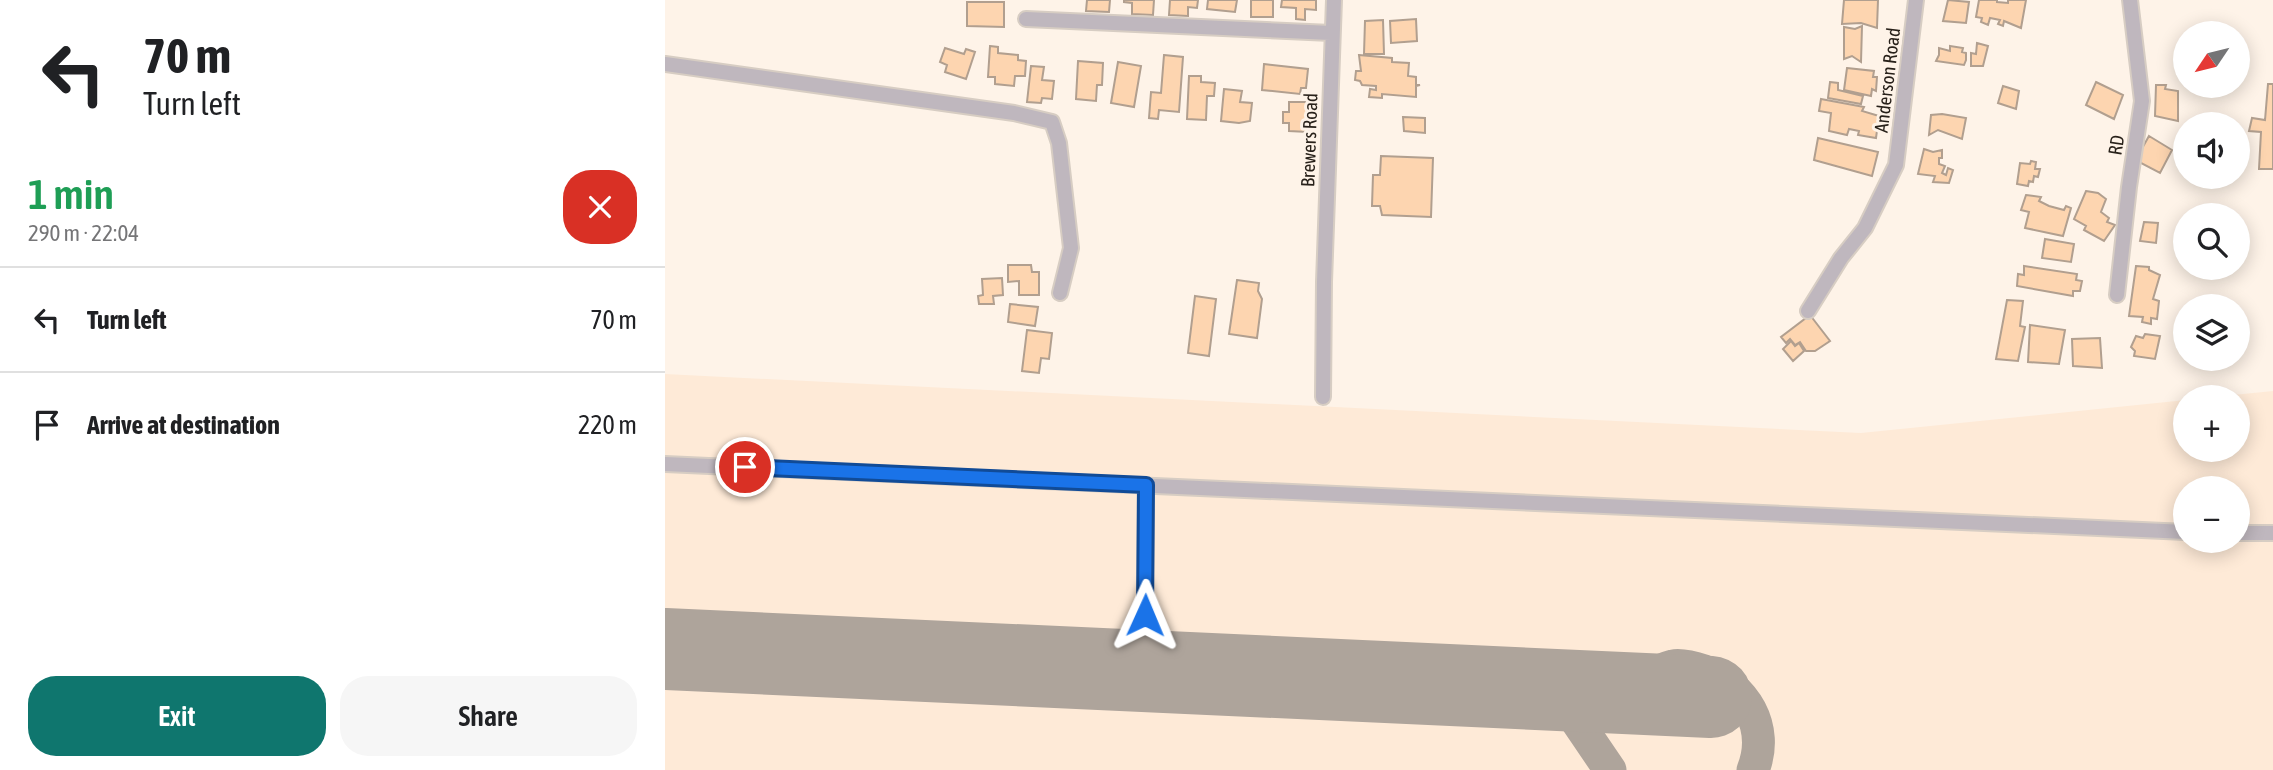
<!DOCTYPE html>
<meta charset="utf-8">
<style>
:root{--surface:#fff;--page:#f6f6f6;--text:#202124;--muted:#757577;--line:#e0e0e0;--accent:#0f766e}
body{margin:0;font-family:"Asap Condensed",sans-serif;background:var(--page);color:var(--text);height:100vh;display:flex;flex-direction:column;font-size:26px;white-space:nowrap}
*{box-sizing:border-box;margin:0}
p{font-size:23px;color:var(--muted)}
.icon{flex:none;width:38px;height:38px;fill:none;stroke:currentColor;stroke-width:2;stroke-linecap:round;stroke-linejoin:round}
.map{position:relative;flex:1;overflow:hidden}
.sheet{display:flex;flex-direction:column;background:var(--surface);width:665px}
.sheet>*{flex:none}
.banner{background:#fff;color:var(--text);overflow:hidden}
.needle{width:46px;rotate:235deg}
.fabs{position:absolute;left:1508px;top:21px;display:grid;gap:14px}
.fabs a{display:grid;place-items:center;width:77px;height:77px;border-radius:50%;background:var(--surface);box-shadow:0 4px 18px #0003;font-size:35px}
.pin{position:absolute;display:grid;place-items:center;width:60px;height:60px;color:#fff;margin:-30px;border:4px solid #fff;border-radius:50%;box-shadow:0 2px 7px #0007}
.me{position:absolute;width:77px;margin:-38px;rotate:1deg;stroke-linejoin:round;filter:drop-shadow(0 0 5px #0008)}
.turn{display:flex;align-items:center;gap:24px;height:147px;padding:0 28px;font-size:32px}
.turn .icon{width:91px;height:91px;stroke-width:2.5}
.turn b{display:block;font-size:49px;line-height:60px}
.round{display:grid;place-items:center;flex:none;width:74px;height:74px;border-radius:28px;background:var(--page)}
.headline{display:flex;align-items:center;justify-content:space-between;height:119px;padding:0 28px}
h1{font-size:42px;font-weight:600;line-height:52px;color:#1e9e55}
.cta{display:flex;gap:14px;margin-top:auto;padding:14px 28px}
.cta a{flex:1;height:80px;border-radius:28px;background:var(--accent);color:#fff;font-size:28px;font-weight:600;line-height:80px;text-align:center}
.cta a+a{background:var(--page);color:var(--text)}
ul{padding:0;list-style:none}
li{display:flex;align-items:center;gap:21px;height:105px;padding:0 28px;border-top:2px solid var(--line)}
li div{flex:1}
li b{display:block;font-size:26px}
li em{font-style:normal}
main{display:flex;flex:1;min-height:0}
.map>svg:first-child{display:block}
.built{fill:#feead7;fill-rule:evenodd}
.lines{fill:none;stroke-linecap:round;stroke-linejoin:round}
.taxiway{stroke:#aea49b;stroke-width:33}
.runway{stroke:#aea49b;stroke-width:82}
.building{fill:#fdd5b0;stroke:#b19f8f;stroke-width:2}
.minor-casing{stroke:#d7cdc3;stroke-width:18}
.minor{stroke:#bfb7be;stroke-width:14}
.route-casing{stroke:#114b97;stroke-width:18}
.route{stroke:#1a73e8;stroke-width:12}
.labels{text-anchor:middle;stroke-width:6;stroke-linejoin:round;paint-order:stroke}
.street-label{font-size:19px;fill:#28211a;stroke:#fef3e8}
</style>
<main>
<section class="sheet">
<div class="banner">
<div class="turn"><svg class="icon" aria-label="left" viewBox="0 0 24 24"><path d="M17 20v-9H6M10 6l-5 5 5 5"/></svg><div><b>70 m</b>Turn left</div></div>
</div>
<div class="headline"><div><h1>1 min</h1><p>290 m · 22:04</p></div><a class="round" style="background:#d93025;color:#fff"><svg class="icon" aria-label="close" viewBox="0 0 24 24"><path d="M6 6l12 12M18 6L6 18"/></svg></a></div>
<ul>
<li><svg class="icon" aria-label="left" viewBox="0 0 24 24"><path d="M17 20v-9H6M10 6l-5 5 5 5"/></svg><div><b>Turn left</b></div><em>70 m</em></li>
<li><svg class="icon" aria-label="arrive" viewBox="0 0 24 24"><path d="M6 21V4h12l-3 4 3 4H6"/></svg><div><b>Arrive at destination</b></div><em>220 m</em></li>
</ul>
<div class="cta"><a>Exit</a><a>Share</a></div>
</section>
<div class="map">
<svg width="1608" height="770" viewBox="0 0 1608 770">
<rect width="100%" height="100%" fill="#fef3e8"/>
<!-- built -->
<path class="built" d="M0,374l1196,59 325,-33v50h52v-53h-25l60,-6v379h-1608zM1521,488h52v53h-52z"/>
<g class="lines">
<!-- taxiway -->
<path class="taxiway" d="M862,689l28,14 21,17 34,50
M962,694c13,-13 27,-23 46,-28 9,-2 22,2 31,5 41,15 66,56 49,99"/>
<!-- runway -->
<path class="runway" d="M0,649l1046,48"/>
</g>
<!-- building -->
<path class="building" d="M422,0h23l-1,12 -23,-1z
M459,0h30l-1,15 -21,-1v-11l-8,-1z
M505,0h28l-1,8 -9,-1v9l-19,-1z
M543,0h29l-2,12 -28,-3z
M586,0h22v17h-22z
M617,0h34v10l-11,-1v11l-9,-1v-11l-15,-1z
M1179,0h34l-1,28 -16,-5 -19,1z
M1283,0l21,2 -3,21 -23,-2z
M1314,0h18v2l11,1v-3h18l-5,28 -17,-7 -1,5 -5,-2 2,-4 -10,-2 -2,7 -7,-3 1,-4 -6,-1z
M302,2h37v25l-37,-1z
M751,19l1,22 -26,2 -1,-22z
M718,20l1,34h-20l1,-33z
M1197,26l-1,36 -9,-6 -8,3v-32l11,2z
M1312,43l11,3 -5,20h-12v-13l5,1z
M325,46l8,1v6l20,2v5l8,1 -1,15h-10l-1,10 -19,-2v-7h-7z
M1285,46l13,2 -1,4 4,1v7l-2,5 -28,-4 3,-6v-7l11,3z
M280,48l19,6 2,-5 9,3 -9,27 -21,-7 2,-7 -7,-3z
M499,55l19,2 -4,55 -20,-2 -1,9 -9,-1 2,-26 10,1z
M694,55l33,3v4l17,1 -1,13 8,1v8h4l-4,1v11l-34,-3v4l-13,-1 1,-8 6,1v-4l-14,-1 -2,-4 -5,-1 1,-9h5z
M413,61l25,2 -1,22h-5l-1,16 -20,-2z
M453,62l23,4 -7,41 -23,-4z
M599,64l44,5 -2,19h-5l-1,6 -38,-4z
M366,66l13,1 -2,13 12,1 -2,18 -10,-1 -1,5 -14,-1z
M1182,68l27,3 -1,6h4l-1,14 -4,-2 -1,7 -27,-6z
M524,76h12v6l14,1 -1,13h-7l-1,24 -19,-1z
M1165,82l8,1v7l25,6 -2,8 -33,-6z
M1431,82l27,13 -9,24 -28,-14z
M1603,84h5v85h-14l2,-37 -12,-1 3,-13 13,2z
M1491,85h10l-1,4 13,2v30l-23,-5z
M1338,86l16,5 -3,18 -18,-6z
M559,89l18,2 -2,11 12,1 -2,18 -11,2 -18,-2z
M1156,99l43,8 -2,4 17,5 -3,22 -18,-3 1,-4 -10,-2 -2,6 -18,-4 2,-18 -12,-2z
M624,102h19v13l5,1 -5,16 -19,-1v-8h-6v-11h6z
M1277,114l24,4 -4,21 -24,-9 -9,5 2,-20z
M738,117l22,1v15l-21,-2z
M1484,136l23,14 -12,23 -21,-11 1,-10z
M1153,138l60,14 -6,24 -58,-16z
M1259,149l9,3 9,-2v8h-3v6l6,2 -3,7 4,2 2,-7 5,2 -4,13 -16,-1 2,-6 -17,-2z
M716,156l52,2 -2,59 -49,-2 -2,-9h-8l1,-31h7z
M1366,161l5,1 -1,7h5l-2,8 -4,-1 -1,6 -4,-1 -1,5 -11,-2 3,-21 10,1z
M1421,191l12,2 8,6 -5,13 8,6 -2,4 8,3 -11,16 -20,-11 2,-4 -12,-7z
M1361,195l15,2 -2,4 10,5 15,4 2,-4 5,2 -8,28 -38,-8 4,-16 -8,-2z
M1479,222l14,1 -2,20 -16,-2z
M1380,239l29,5 -3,18 -29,-4z
M343,265h23l1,7h7v23h-20v-14l-11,1z
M1359,266l53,8 -1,6 6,1 -2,10h-7v5l-56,-10 1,-12 6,1z
M1471,266l13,1v3l11,5 -7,24 6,2 -2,18 -6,-1v6l-9,-2 1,-5 -14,-1z
M337,278l1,17 -10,1 1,8h-15l-1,-8 5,-1 -1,-16z
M572,280l22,3 -1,8 4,8 -5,39 -28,-4z
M530,296l21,3 -7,57 -21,-3z
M1342,300l16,1 -3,25 5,1 -7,34 -22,-2z
M345,304l28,3 -3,19 -27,-4z
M1145,315l20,26 -15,10h-9l-6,-9 -5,3 -5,-6 -4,4 -5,-6z
M1365,325l35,5 -6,34 -31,-2z
M362,330l25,3 -3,26 -8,-1 -2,15 -17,-2z
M1480,334l15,2 -5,23 -21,-3 1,-5 -4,-4 5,-11 7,2z
M1435,338l2,30 -29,-2 -1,-27z
M1126,341l4,5 4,-3 5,8 -11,10 -10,-12z"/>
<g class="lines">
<!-- minor casing -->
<g class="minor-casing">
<path id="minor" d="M361,19l305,14
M0,64l349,49 38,9 7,21 12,105 -11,45
M1452,295l12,-108 13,-86 -12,-101
M1143,311l33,-53 24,-30 31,-63 20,-165
M658,397l1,-115 10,-282
M0,464l1521,68
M1573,533h35
M480,615l1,-130"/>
</g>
<!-- minor -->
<use href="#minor" class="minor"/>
</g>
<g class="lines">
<!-- route casing -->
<g class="route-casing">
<path id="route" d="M80,467l401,18 -1,130"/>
</g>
<!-- route -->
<use href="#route" class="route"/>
</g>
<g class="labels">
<!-- street labels -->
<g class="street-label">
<text transform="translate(1222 80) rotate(-83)" y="7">Anderson Road</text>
<text transform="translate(644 140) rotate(-88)" y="7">Brewers Road</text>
<text transform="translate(1451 145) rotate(-81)" y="7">RD</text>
</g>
</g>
</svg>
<div class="fabs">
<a><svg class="needle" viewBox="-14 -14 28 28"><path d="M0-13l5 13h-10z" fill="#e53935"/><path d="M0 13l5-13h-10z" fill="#757577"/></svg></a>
<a><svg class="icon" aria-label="sound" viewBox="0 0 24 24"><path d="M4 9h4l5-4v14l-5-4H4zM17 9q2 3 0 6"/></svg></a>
<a><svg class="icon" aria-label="search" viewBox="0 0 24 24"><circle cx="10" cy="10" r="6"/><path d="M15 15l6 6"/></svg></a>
<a><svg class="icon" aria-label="layers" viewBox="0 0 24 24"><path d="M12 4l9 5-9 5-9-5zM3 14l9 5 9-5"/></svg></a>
<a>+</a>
<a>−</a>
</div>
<div class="pin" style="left:80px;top:467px;background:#d93025"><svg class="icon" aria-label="arrive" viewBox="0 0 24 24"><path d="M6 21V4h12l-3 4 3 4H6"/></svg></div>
<svg class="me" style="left:480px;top:615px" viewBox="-20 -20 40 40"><path d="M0-17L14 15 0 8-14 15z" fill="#1a73e8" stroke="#fff" stroke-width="4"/></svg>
</div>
</main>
